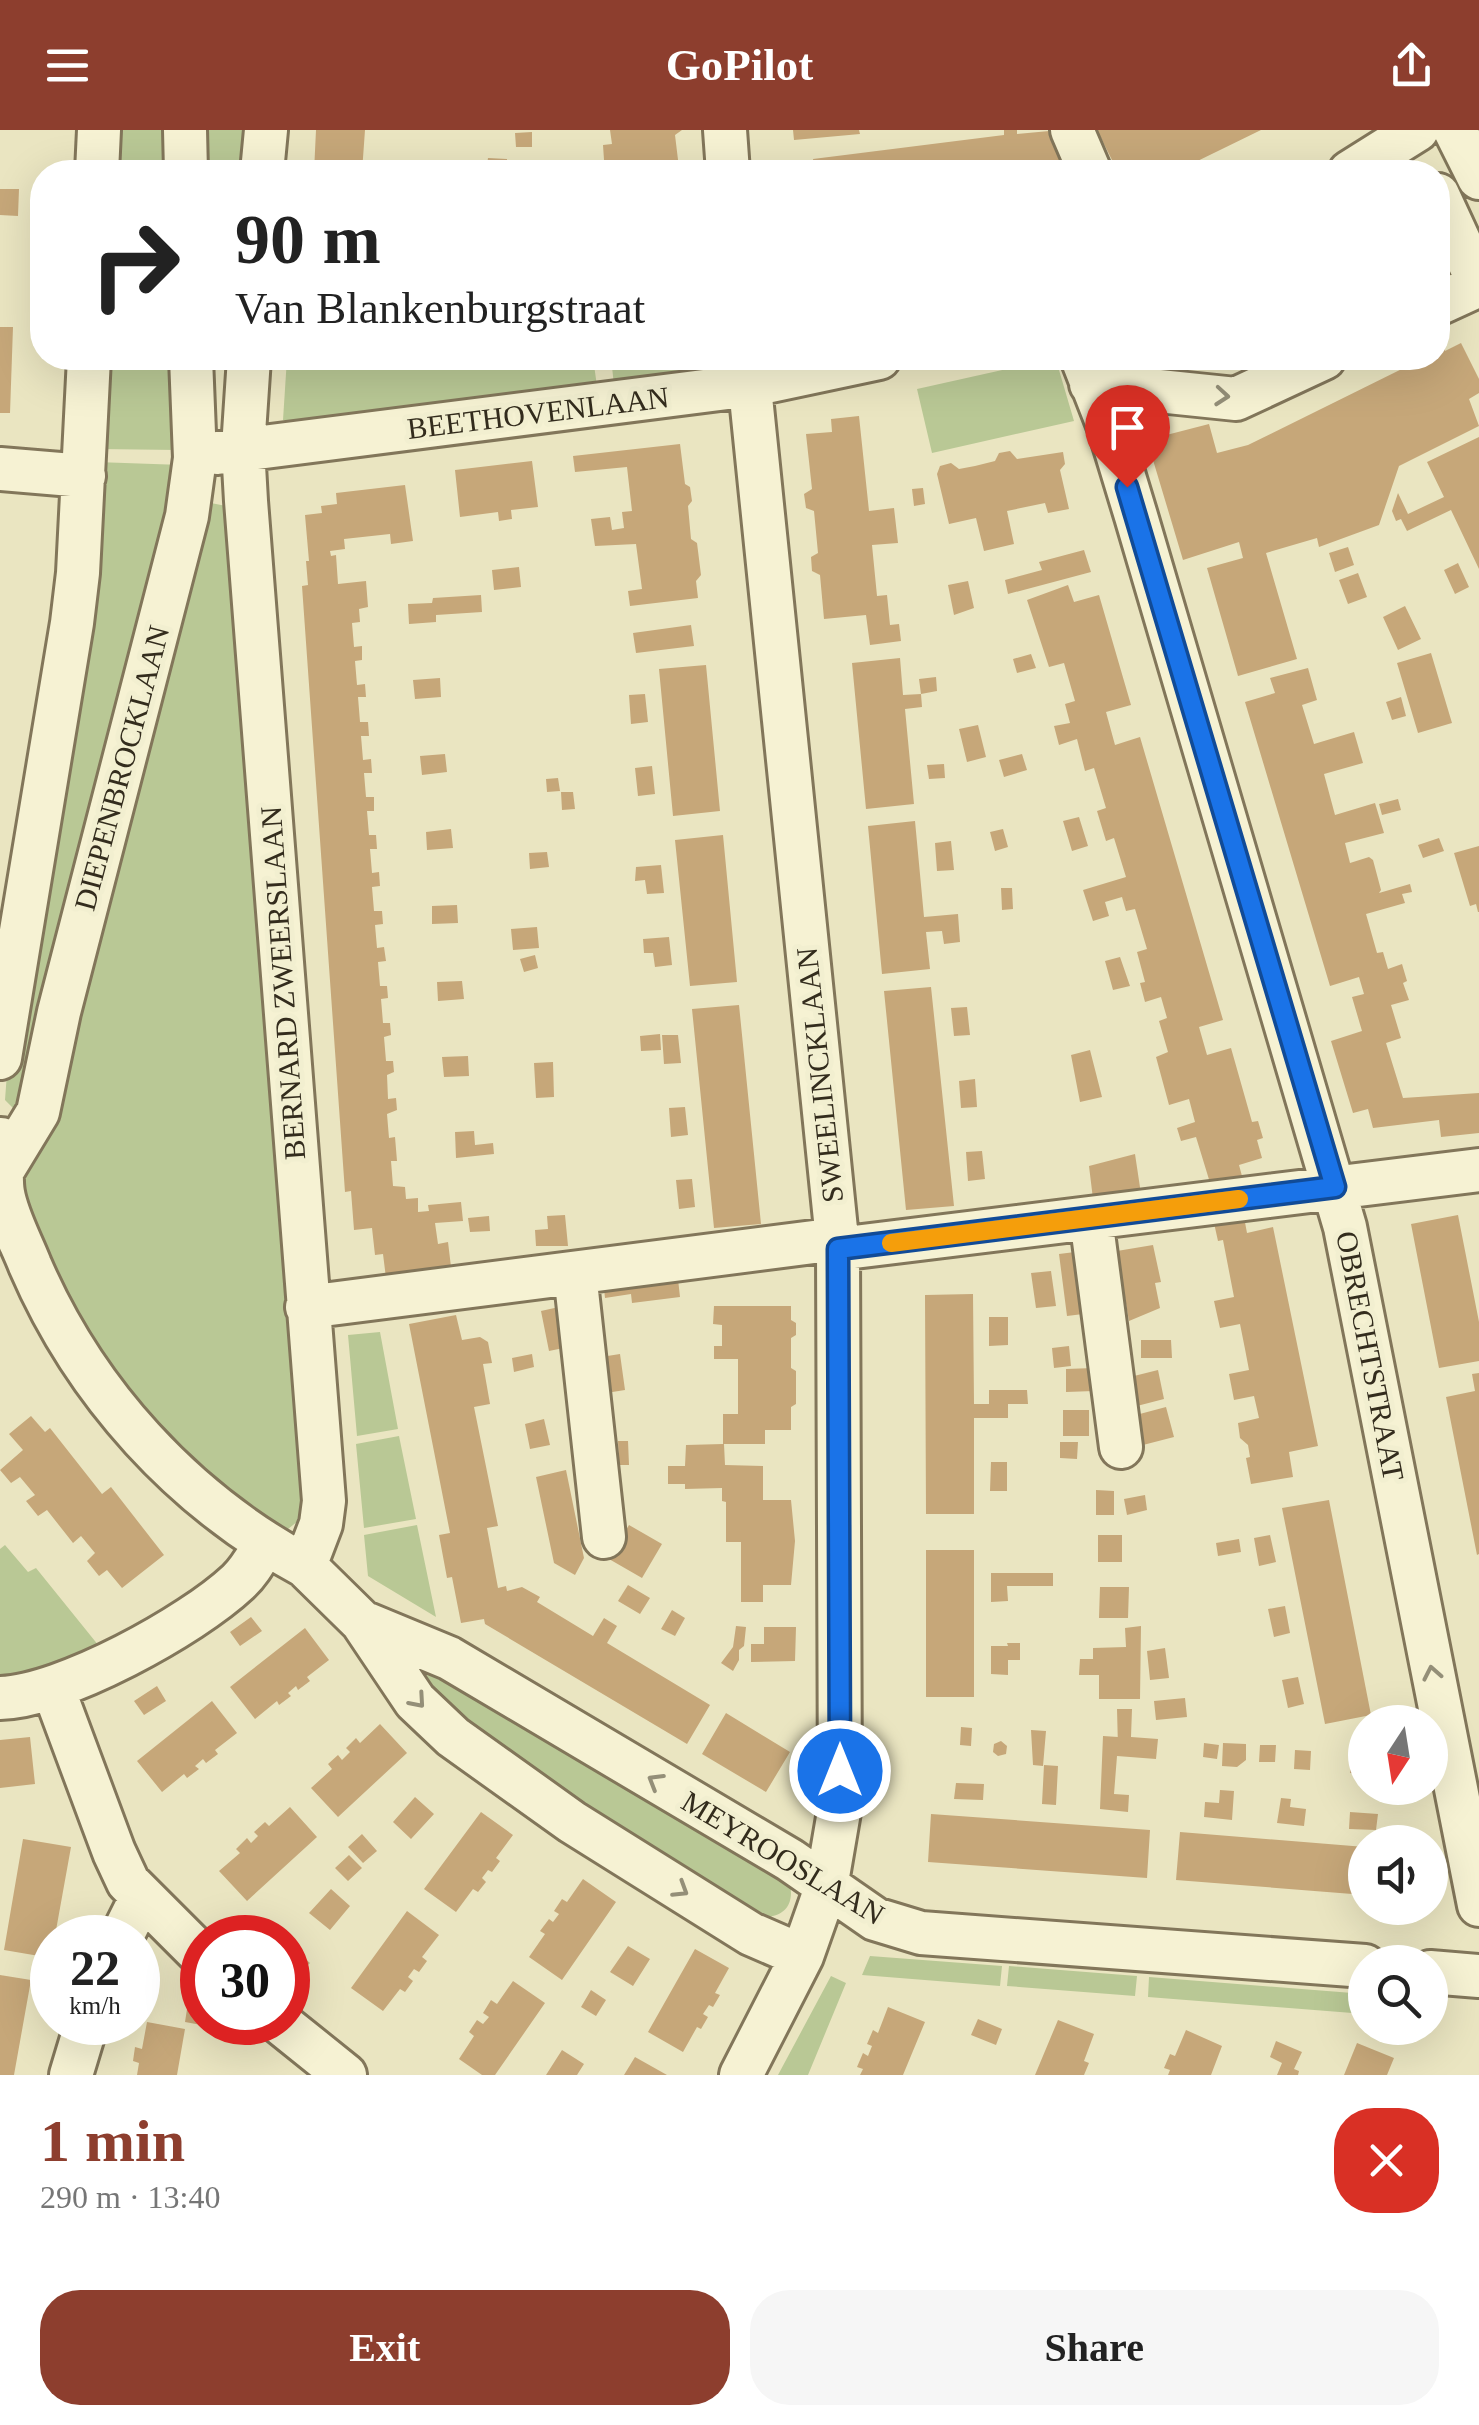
<!DOCTYPE html>
<meta charset="utf-8">
<style>
:root{--surface:#fff;--page:#f6f6f6;--text:#222;--muted:#767676;--accent:#8d3e2e}
body{margin:0;font-family:"Times New Roman",serif;background:var(--page);color:var(--text);height:100vh;display:flex;flex-direction:column;font-size:38px;white-space:nowrap}
*{box-sizing:border-box;margin:0}
p{font-size:32px;color:var(--muted)}
.icon{flex:none;width:55px;height:55px;fill:none;stroke:currentColor;stroke-width:2;stroke-linecap:round;stroke-linejoin:round}
.map{position:relative;height:1945px;overflow:hidden}
.drawer{display:flex;flex-direction:column;background:var(--surface);flex:1}
.drawer>*{flex:none}
.top-card{position:absolute;left:30px;top:30px;width:1420px;height:210px;border-radius:40px;box-shadow:0 10px 40px #0002;background:#fff;color:var(--text);overflow:hidden}
.needle{width:65px;rotate:192deg}
.controls{position:absolute;left:1348px;top:1575px;display:grid;gap:20px}
.controls a{display:grid;place-items:center;width:100px;height:100px;border-radius:50%;background:var(--surface);box-shadow:0 10px 40px #0002;font-size:50px}
.speed{position:absolute;left:30px;top:1785px;display:flex;gap:20px;font-size:50px;font-weight:700;text-align:center}
.speed>*{display:grid;place-content:center;width:130px;height:130px;border-radius:50%;background:var(--surface);box-shadow:0 10px 40px #0002;line-height:1}
.speed small{font-size:25px;font-weight:400}
.speed .limit{border:15px solid #d22;background:#fff;color:#111}
.pin{position:absolute;display:grid;place-items:center;width:85px;height:85px;color:#fff;margin:-102px -42px;border-radius:50% 50% 50% 0;rotate:-45deg;box-shadow:0 0 10px #0007}
.pin .icon{rotate:45deg}
.me{position:absolute;width:110px;margin:-55px;rotate:0deg;stroke-linejoin:round;filter:drop-shadow(0 0 8px #0008)}
.turn{display:flex;align-items:center;gap:35px;height:210px;padding:0 40px;font-size:45px}
.turn .icon{width:130px;height:130px;stroke-width:2.5}
.turn b{display:block;font-size:70px;line-height:85px}
.round{display:grid;place-items:center;flex:none;width:105px;height:105px;border-radius:40px;background:var(--page)}
.head{display:flex;align-items:center;justify-content:space-between;height:170px;padding:0 40px}
h1{font-size:60px;font-weight:700;line-height:75px;color:var(--accent)}
.cta{display:flex;gap:20px;margin-top:auto;padding:20px 40px}
.cta a{flex:1;height:115px;border-radius:40px;background:var(--accent);color:#fff;font-size:40px;font-weight:700;line-height:115px;text-align:center}
.cta a+a{background:var(--page);color:var(--text)}
header{display:flex;justify-content:space-between;align-items:center;height:130px;padding:0 40px;background:var(--accent);color:#fff;font-size:45px;font-weight:700}
.map>svg:first-child{display:block}
.green{fill:#b9c895}
.building{fill:#c6a779}
.lines{fill:none;stroke-linecap:round;stroke-linejoin:round}
.minor-casing{stroke:#82765a;stroke-width:48}
.minor{stroke:#f6f2d3;stroke-width:42}
.oneway{stroke:#948f78}
.route-casing{stroke:#114b97;stroke-width:25}
.route{stroke:#1a73e8;stroke-width:18}
.slow{stroke:#f59e0b;stroke-width:18}
.labels{text-anchor:middle;stroke-width:10;stroke-linejoin:round;paint-order:stroke}
.street-label{font-size:30px;fill:#332c1d;stroke:#f2efd0}
</style>
<header><svg class="icon" aria-label="menu" viewBox="0 0 24 24"><path d="M4 6h16M4 12h16M4 18h16"/></svg>GoPilot<svg class="icon" aria-label="share" viewBox="0 0 24 24"><path d="M12 15V3M7 8l5-5 5 5M5 13v7h14v-7"/></svg></header>
<div class="map">
<svg width="1479" height="1945" viewBox="0 0 1479 1945">
<rect width="100%" height="100%" fill="#eae5c1"/>
<!-- green -->
<path class="green" d="M109,0h63l1,42h-65z
M199,0h53l-3,42h-49z
M100,228h78l-1,92 -79,-1z
M287,228h306l4,28 -302,37 -12,-3z
M611,228h93l1,13 -91,14z
M1043,231l16,9 15,51 -142,32 -15,-64z
M96,332l86,3 -166,646 -11,-11 2,-27z
M211,373l15,3 69,801 8,210 -15,12 -14,1 -98,-79 -59,-67 -84,-146 -10,-51 179,-679z
M380,1202l18,97 -41,7 -9,-101z
M399,1306l17,83 -52,9 -8,-84z
M417,1395l19,92 -68,-41 -4,-41z
M5,1415l23,27 8,-4 67,83 -103,34v-136z
M432,1539l358,215c5,25 -10,35 -34,33l-254,-162 -80,-71 1,-12z
M870,1826l132,10 -2,20 -138,-11z
M1009,1836l128,10 -2,20 -128,-10z
M831,1846l15,7 -38,92h-30z
M1149,1847l216,17v20l-217,-17z"/>
<!-- building -->
<path class="building" d="M316,0h49l-3,42h-48z
M610,0h72l-7,5 4,33 9,4 -89,-1 -2,-10 7,-1 -1,-15 9,-1z
M793,0h66l1,4 -66,6z
M1004,0h13v4l43,-4 8,42h-253l-2,-13 191,-24z
M1097,0h164l-86,42h-57z
M532,2v15h-16l-1,-14z
M488,28l19,1v13h-21z
M0,59h19l-1,27 -18,-1z
M0,197h13l-3,86h-10z
M1461,213l18,36v14l-10,6 10,27 -80,40 -20,59 -60,22 -2,-9 -51,15 31,106 -59,17 -31,-108 36,-10 -4,-16 -56,18 -36,-120 62,-16 8,29 31,-8 176,-87h14v-7l6,-4 1,4z
M859,286l10,95 25,-3 4,35 -26,2 5,51 10,-1 3,30 9,-1 2,17 -31,4 -4,-30 -42,4 -4,-44 -8,-4 -1,-14 7,-4 -4,-42 -8,-3 -2,-14 8,-5 -6,-55 26,-2 -1,-13z
M1479,307v132l-28,-59 -44,21 -6,-12 -5,2 -4,-10 6,-18 10,21 36,-17 -17,-35z
M680,314l5,40 5,3 2,14 -4,5 3,33 6,4 4,32 -5,6 2,17 -68,8 -2,-15 14,-2 -6,-45 -41,2 -4,-27 19,-2 2,13 12,-2 -2,-16 10,-1 -5,-44 -52,5 -2,-16z
M1010,321l7,8 46,-7 2,12 -5,6 9,39 -21,4 -3,-10 -38,8 7,33 -30,7 -8,-33 -27,6 -12,-50 3,-8 11,-3 8,6 16,-3 20,-5 4,-8z
M532,331l6,46 -27,3 1,9 -13,2 -1,-9 -38,5 -5,-47z
M405,355l8,56 -22,3 -1,-10 -46,5 1,10 -15,2 1,5 5,-1 2,29 28,-3 2,26 -9,2 1,13 -8,1 2,24 8,-1v14l-7,1 2,24 8,-1 1,13h-8l2,25h8l1,14h-8l2,24 8,-1 1,14h-8l2,24h8v14h-7l2,24h7l1,14h-7l2,24 7,-1 1,14 -8,1 2,24h8l1,13 -8,1 2,23 7,-1 2,14 -8,1 2,24h7l1,12 -7,1 2,24h7l1,12 -7,2 2,24h7l1,11 -7,3 1,24 8,-1 1,12 -10,4 2,24 6,-1 2,24h-6l2,25 12,1 1,12 12,-1v14l11,-1 -1,-6 33,-3 2,19 -28,2 3,21 10,-2 4,33 -66,3 -3,-24 -8,1 -3,-27 -18,2 -3,-39 -6,1 -43,-606 6,-1 -2,-24h3l-4,-46 17,-2 -1,-7 16,-2 -1,-11z
M923,358l2,16 -11,2 -2,-17z
M1348,417l6,18 -19,7 -6,-19z
M1084,420l7,22 -83,22 -3,-14 37,-10 -3,-8z
M1458,433l11,24 -14,7 -11,-24z
M519,437l2,20 -27,3 -2,-20z
M1358,443l9,24 -19,7 -9,-24z
M968,451l6,27 -20,7 -6,-30z
M1068,455l6,17 25,-7 32,110 -25,7 9,33 25,-8 83,283 -24,7 8,28 24,-7 21,74 6,-1 5,17 -6,2 5,18 -23,7 3,11 -31,10 -15,-49 -15,4 -4,-13 18,-6 -6,-23 -20,6 -13,-48 12,-5 -9,-31 8,-3 -6,-21 -16,5 -5,-19 5,-1 -8,-30 10,-3 -12,-40 -9,2 -4,-14 -17,5 4,14 -16,5 -10,-31 43,-13 -12,-39 -8,3 -9,-30 9,-3 -12,-40 -9,3 -8,-32 -18,6 -5,-19 16,-3 -5,-19 10,-3 -11,-38 -15,4 -22,-67z
M481,465l1,17 -46,3v7l-27,2 -1,-20 24,-1 1,-5z
M1405,476l16,33 -23,11 -15,-33z
M691,495l3,21 -58,7 -3,-20z
M1431,523l21,70 -34,10 -21,-70z
M1031,524l5,14 -19,5 -4,-14z
M900,528l3,37 18,-1 1,13 -17,2 9,95 -48,5 -14,-146z
M706,535l14,146 -47,5 -14,-147z
M1308,538l9,32 -15,5 12,39 40,-12 9,31 -39,11 11,41 40,-12 9,30 -39,10 5,20 19,-6 4,3 8,30 -2,3 31,-9 2,8 -10,2 3,9 -39,11 11,39 6,-1 5,17 14,-5 5,17 -4,2 6,17 -18,5 10,33 -15,5 17,55 76,-5v40l-38,4 -2,-17 -66,8 -5,-19 -15,4 -22,-72 31,-10 -10,-34 12,-3 -5,-17 -29,9 -85,-284 30,-9 -5,-15z
M936,547l1,14 -16,3 -2,-15z
M440,548l1,19 -26,2 -2,-19z
M645,564l3,28 -17,2 -2,-29z
M1401,567l5,19 -14,4 -6,-18z
M978,595l8,32 -19,5 -8,-33z
M445,624l2,18 -25,3 -2,-19z
M1022,624l5,16 -23,7 -5,-17z
M944,634l1,14 -16,1 -2,-14z
M652,636l3,28 -17,2 -3,-28z
M558,648l2,13 -13,1 -1,-13z
M561,662h12l2,17 -13,1z
M1398,669l3,11 -19,5 -3,-11z
M1079,687l9,29 -16,5 -9,-30z
M915,691l9,96 34,-3 2,28 -16,2 -2,-13 -16,1 4,37 -48,5 -14,-148z
M451,699l2,19 -26,2 -1,-18z
M1003,699l5,18 -13,4 -5,-19z
M723,705l14,147 -47,4 -15,-146z
M1439,708l5,13 -21,7 -5,-13z
M951,711l3,29 -17,1 -2,-28z
M1479,716v66h-1l-2,-8 -6,2 -16,-53z
M547,722l2,15 -19,2 -1,-16z
M661,735l3,28 -17,1 -2,-14 -10,1 1,-14z
M1001,758h11l1,21 -11,1z
M457,775l1,18 -26,1v-18z
M537,797l2,21 -26,2 -2,-21z
M669,807l3,28 -17,2 -2,-14h-9l-1,-14z
M535,825l3,13 -14,4 -4,-13z
M1120,827l10,29 -17,4 -8,-29z
M462,851l2,18 -26,2 -1,-19z
M931,857l23,219 -48,4 -22,-219z
M739,875l22,219 -47,4 -22,-219z
M967,877l3,28 -16,1 -3,-28z
M660,904l1,16 -20,1 -1,-15z
M662,905h16l3,28 -17,1z
M1090,920l12,47 -22,5 -9,-47z
M468,926l1,20 -25,1 -2,-20z
M553,932l1,35 -18,1 -2,-35z
M975,949l2,28 -16,1 -2,-27z
M685,977l3,28 -17,2 -2,-29z
M474,1001l1,14 18,-2 1,11 -38,4 -1,-26z
M982,1021l3,28 -17,2 -2,-29z
M1135,1024l6,40 -48,5 -4,-33z
M692,1049l3,28 -16,2 -3,-29z
M565,1085l3,31h-32l-1,-16 13,-1 -1,-13z
M1458,1085l21,107v39l-40,7 -28,-144z
M489,1086l1,15 -20,1 -2,-14z
M1244,1087l3,16 26,-6 45,219 -29,6 4,25 -42,7 -5,-26 4,-1 -2,-12 -8,-7 -2,-15 21,-5 -5,-22 -20,4 -5,-26 20,-4 -4,-21 -5,-25 -20,4 -6,-27 20,-4 -11,-57 -5,1 -4,-18z
M1153,1115l8,37 -6,1 5,25 -31,13 -12,-70z
M1083,1121l8,62 -24,3 -8,-62z
M677,1140l3,27 -48,6 -1,-9 -26,4 -2,-19z
M1051,1141l5,35 -20,2 -5,-35z
M973,1164l1,110h15v-14h38l1,14h-20v14h-34v96h-48l-1,-219z
M714,1176h77v14l5,3v12l-5,3v30l5,3v33l-5,3v23h-26v14h-41l1,21 38,1v34h28l4,41 -4,44h-28v17h-22v-60h-15v-40l-4,-1v-13l-37,1v-5h-17v-18h17l1,-21 37,-1v-30h15v-55h-24v-13h8v-21l-9,-1z
M559,1177l14,39 -24,5 -8,-40z
M456,1185l6,25 18,-3 8,5 4,21 -9,1 7,40 -16,3 24,119 -11,2 11,60 8,-2 1,5 15,-4 18,10 -3,5 56,34 11,-18 13,8 -10,17 103,62 -23,39 -202,-120 -1,-5 -23,4 -9,-46 -5,1 -8,-43 11,-2 -41,-209z
M989,1187h19v28l-19,1z
M1141,1210h30l1,18h-31z
M1069,1216l2,20 -17,2 -2,-20z
M532,1224l2,13 -20,5 -2,-14z
M620,1224l5,36 -19,3 -5,-36z
M1093,1238l1,23 -28,1v-23z
M1158,1240l6,29 -31,8 -7,-29z
M1479,1243v181l-2,1 -31,-158 29,-6 -3,-17z
M1166,1277l8,30 -31,8 -7,-30z
M1063,1280h26v26h-26z
M31,1286l14,16 5,-4 52,66 9,-7 53,68 -42,33 -15,-18 -8,6 -12,-15 8,-8 -14,-17 -8,7 -26,-33 -9,6 -12,-15 9,-6 -15,-18 -9,6 -11,-13 23,-20 -14,-16z
M544,1289l6,26 -20,4 -5,-25z
M618,1311h10l1,24h-10z
M1060,1312h18l-1,17 -17,-1z
M991,1332h16v29h-17z
M566,1340l18,88 -9,17 -21,-12 -18,-86z
M1096,1360l18,1v24h-18z
M1145,1365l2,15 -20,5 -3,-16z
M1329,1370l42,215 -46,9 -43,-216z
M629,1395l33,19 -20,34 -33,-19z
M1098,1405h24v27h-24z
M1270,1405l6,27 -17,4 -5,-28z
M1239,1409l2,13 -23,4 -2,-13z
M926,1420h48v147h-48z
M991,1443h62v13h-46l1,15 -17,1z
M628,1455l22,13 -10,16 -22,-13z
M1100,1457h29l-1,31h-29z
M1285,1476l5,27 -16,4 -6,-28z
M672,1480l13,8 -10,18 -14,-7z
M251,1487l11,14 -22,15 -10,-14z
M736,1496l10,1 -2,19 -5,4v10l-6,11 -12,-8 12,-16z
M1141,1496l-1,73h-41v-24h-20l1,-16h13v-11l33,-1 -1,-19z
M764,1497h32l-1,34 -44,1v-18h13z
M305,1498l24,32 -22,17 3,4 -12,9 -2,-4 -8,7 3,3 -12,9 -2,-4 -22,18 -25,-32z
M1007,1513h13v17h-12v15l-17,-1v-28h17z
M1165,1518l4,30 -19,2 -3,-29z
M1298,1547l6,27 -16,4 -6,-28z
M157,1556l9,15 -22,14 -10,-14z
M1185,1568l2,19 -31,3 -2,-19z
M212,1571l25,32 -22,17 3,4 -12,9 -3,-4 -8,7 4,3 -12,9 -3,-4 -22,18 -25,-31z
M1117,1579h15l-1,28 27,2 -2,20 -39,-3 -3,38 15,1 -1,17 -28,-3 3,-73 15,1v11z
M726,1583l64,39 -24,40 -64,-38z
M380,1594l27,29 -69,64 -27,-29 21,-19 -4,-5 10,-9 4,5 8,-8 -4,-4 10,-10 4,5z
M961,1597l11,1 -1,18 -11,-1z
M1031,1600l15,1 -3,35 -10,-1z
M30,1607l5,47 -35,4v-48z
M1001,1611l6,5 -1,8 -8,2 -5,-4 1,-8z
M1204,1613l15,2 -2,14 -14,-2z
M1223,1613l23,1v16l-9,7 -15,-1z
M1260,1615h16l-1,17h-16z
M1295,1620l16,1 -1,19 -16,-1z
M1352,1625l13,2 -2,17 -13,-1z
M1044,1635l14,1 -2,39 -14,-1z
M956,1653l28,1 -1,16 -29,-1z
M1220,1660l14,1 -2,29 -28,-3 1,-15 14,1z
M415,1667l19,17 -23,25 -18,-17z
M1281,1668l10,1 -1,8 16,2 -2,17 -27,-3z
M290,1677l27,30 -70,64 -28,-30 21,-18 -4,-4 11,-11 4,5 7,-7 -4,-4 11,-10 4,4z
M481,1682l32,23 -17,23 4,3 -8,11 -4,-2 -6,8 4,4 -8,10 -5,-3 -17,23 -32,-23z
M1350,1682l28,2 -2,16 -27,-1z
M931,1684l219,16 -3,48 -219,-16z
M1180,1702l185,15v48l-189,-15z
M362,1704l15,17 -14,12 -15,-16z
M23,1709l48,8 -20,111 -47,-8z
M349,1725l13,13 -14,13 -13,-13z
M583,1749l33,23 -54,78 -33,-23 16,-23 -5,-3 9,-12 4,3 6,-8 -5,-3 8,-12 5,3z
M331,1759l19,17 -20,24 -21,-17z
M407,1781l32,24 -17,22 5,4 -8,11 -5,-3 -6,8 5,4 -8,11 -5,-3 -17,22 -32,-23z
M628,1816l22,13 -17,27 -23,-14z
M695,1819l34,19 -14,25 5,2 -7,12 -4,-2 -6,9 5,3 -7,12 -4,-2 -14,25 -35,-20z
M296,1821l14,12 -18,18 -4,-4v-16z
M0,1845l31,5 -17,95h-14z
M513,1851l32,22 -50,72h-13l-23,-16 15,-23 -5,-4 8,-12 6,4 6,-7 -6,-4 8,-13 6,4z
M591,1860l15,10 -10,16 -15,-9z
M888,1877l37,15 -22,53h-43l3,-6 -6,-2 6,-14 5,3 4,-10 -5,-2 6,-14 5,3z
M187,1879l15,3v10h11l-1,5 -27,-5z
M978,1889l24,10 -6,16 -25,-10z
M1058,1890l36,14 -10,27 5,2 -5,12h-49z
M147,1892l38,7 -8,46h-40l2,-12 -6,-2 2,-14 7,2z
M1186,1900l36,16 -11,29h-43l2,-5 -6,-2 6,-14 5,2z
M1276,1911l26,11 -8,17 5,2 -1,4h-21l5,-12 -12,-6z
M1357,1913l37,15 -7,17h-43z
M562,1920l22,14 -7,11h-31z
M635,1927l32,18h-43z"/>
<g class="lines">
<!-- minor casing -->
<g class="minor-casing">
<path id="minor" d="M185,0l1,42
M725,0l3,42
M1072,0l18,42
M1455,0l24,48
M97,42l2,-42
M262,42l4,-42
M1350,42l67,-42
M1438,65l41,89
M1438,174l41,-19
M249,228l-6,90 3,53 78,1000 -3,23 -16,42 57,56 53,79 38,36 119,85 179,112 51,22
M1082,228l27,69 27,89 209,711 134,678
M1091,254l145,15 88,-41
M217,323l534,-68 128,-27
M0,339l84,7
M0,928l72,-435 6,-50 11,-215
M1,1009c3,18 -1,37 2,54 4,24 18,49 27,72 55,128 153,235 275,301
M4,1038l34,-56 21,-100 128,-496 8,-58 -4,-100
M1091,1088l30,229
M838,1119l641,-79
M575,1143l29,264
M307,1177l530,-68
M362,1492l87,36 341,202 85,59 46,14 444,33
M53,1558l61,164 14,30 74,74
M0,1568c64,-2 191,-72 238,-116 12,-11 19,-25 27,-38
M121,1808l21,-42
M1430,1842l49,4
M279,1892l66,53
M71,1945l16,-53
M741,1945l61,-119 24,-68 14,-82 -2,-557 -91,-891"/>
</g>
<!-- minor -->
<use href="#minor" class="minor"/>
</g>
<!-- one-way arrows -->
<defs><path id="oneway-chevron" d="M-2-3.5L2.5 0L-2 3.5" fill="none" stroke-width="1.6" stroke-linecap="round" stroke-linejoin="round" transform="scale(2.5)"/></defs>
<g class="oneway">
<use href="#oneway-chevron" transform="translate(1222 266) rotate(5)"/>
<use href="#oneway-chevron" transform="translate(1432 1543) rotate(-101)"/>
<use href="#oneway-chevron" transform="translate(418 1571) rotate(49)"/>
<use href="#oneway-chevron" transform="translate(655 1651) rotate(-149)"/>
<use href="#oneway-chevron" transform="translate(681 1760) rotate(32)"/>
</g>
<g class="lines">
<!-- route casing -->
<g class="route-casing">
<path id="route" d="M840,1641l-2,-522 497,-62 -208,-700"/>
</g>
<!-- route -->
<use href="#route" class="route"/>
<!-- slow -->
<path class="slow" d="M891,1113l348,-44"/>
</g>
<g class="labels">
<!-- street labels -->
<g class="street-label">
<text transform="translate(538 283) rotate(-7)" y="10">BEETHOVENLAAN</text>
<text transform="translate(122 638) rotate(-75)" y="10">DIEPENBROCKLAAN</text>
<text transform="translate(283 853) rotate(-94)" y="10">BERNARD ZWEERSLAAN</text>
<text transform="translate(820 945) rotate(-96)" y="10">SWEELINCKLAAN</text>
<text transform="translate(1370 1226) rotate(79)" y="10">OBRECHTSTRAAT</text>
<text transform="translate(783 1728) rotate(31)" y="10">MEYROOSLAAN</text>
</g>
</g>
</svg>
<div class="controls">
<a><svg class="needle" viewBox="-14 -14 28 28"><path d="M0-13l5 13h-10z" fill="#e53935"/><path d="M0 13l5-13h-10z" fill="#767676"/></svg></a>
<a><svg class="icon" aria-label="sound" viewBox="0 0 24 24"><path d="M4 9h4l5-4v14l-5-4H4zM17 9q2 3 0 6"/></svg></a>
<a><svg class="icon" aria-label="search" viewBox="0 0 24 24"><circle cx="10" cy="10" r="6"/><path d="M15 15l6 6"/></svg></a>
</div>
<div class="speed"><div>22<small>km/h</small></div><div class="limit">30</div></div>
<div class="pin" style="left:1127px;top:357px;background:#d93025"><svg class="icon" aria-label="arrive" viewBox="0 0 24 24"><path d="M6 21V4h12l-3 4 3 4H6"/></svg></div>
<svg class="me" style="left:840px;top:1641px" viewBox="-20 -20 40 40"><circle r="17" fill="#1a73e8" stroke="#fff" stroke-width="3"/><path d="M0-11L8 9 0 5-8 9z" fill="#fff"/></svg>
<div class="top-card">
<div class="turn"><svg class="icon" aria-label="right" viewBox="0 0 24 24"><path d="M7 20v-9h11M14 6l5 5-5 5"/></svg><div><b>90 m</b>Van Blankenburgstraat</div></div>
</div>
</div>
<section class="drawer">
<div class="head"><div><h1>1 min</h1><p>290 m · 13:40</p></div><a class="round" style="background:#d93025;color:#fff"><svg class="icon" aria-label="close" viewBox="0 0 24 24"><path d="M6 6l12 12M18 6L6 18"/></svg></a></div>
<div class="cta"><a>Exit</a><a>Share</a></div>
</section>
